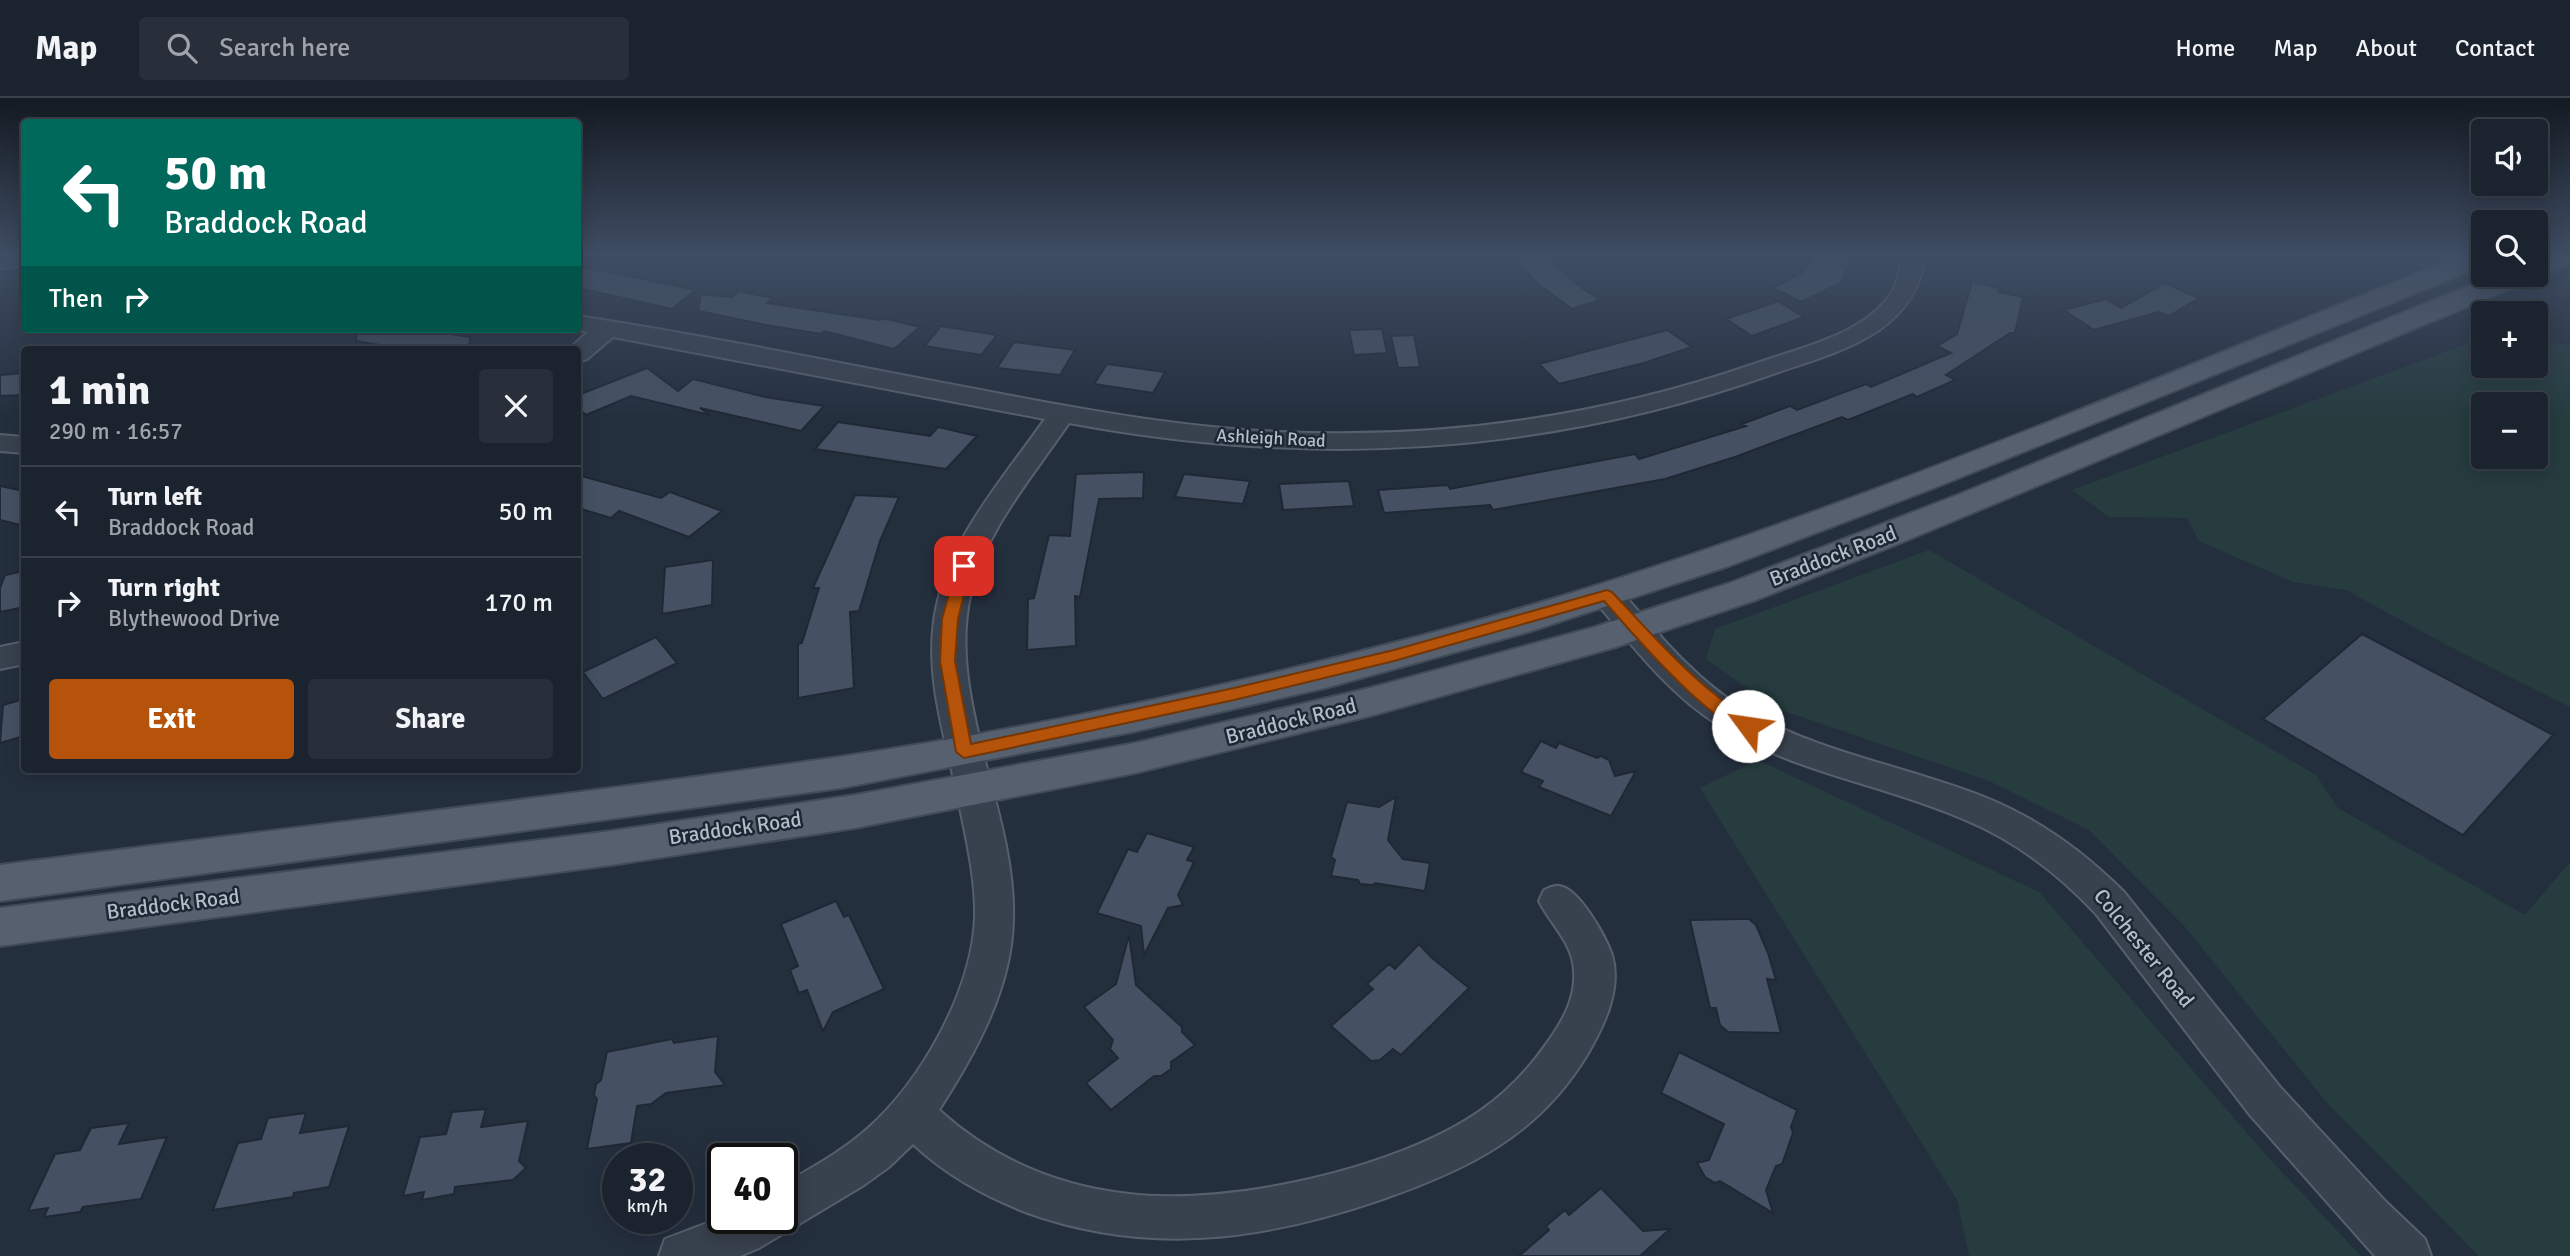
<!DOCTYPE html>
<meta charset="utf-8">
<style>
:root{--surface:#1b232e;--page:#282f3a;--text:#f1f3f6;--muted:#a0a4aa;--line:#39404a;--accent:#b45309}
body{margin:0;font-family:Signika,sans-serif;background:var(--page);color:var(--text);height:100vh;display:flex;flex-direction:column;font-size:26px;white-space:nowrap}
*{box-sizing:border-box;margin:0}
p{font-size:23px;color:var(--muted)}
.icon{flex:none;width:38px;height:38px;fill:none;stroke:currentColor;stroke-width:2;stroke-linecap:round;stroke-linejoin:round}
.map{position:relative;flex:1;overflow:hidden}
.drawer{position:absolute;left:21px;top:248px;width:560px;height:427px;display:flex;flex-direction:column;background:var(--surface);border-radius:7px;box-shadow:0 4px 18px #0003,0 0 0 2px var(--line)}
.drawer>*{flex:none}
.banner{position:absolute;left:21px;top:21px;width:560px;height:214px;border-radius:7px;box-shadow:0 4px 18px #0003,0 0 0 2px var(--line);background:#00695c;color:#fff;overflow:hidden}
.fabs{position:absolute;left:2471px;top:21px;display:grid;gap:14px}
.fabs a{display:grid;place-items:center;width:77px;height:77px;border-radius:7px;background:var(--surface);box-shadow:0 4px 18px #0003,0 0 0 2px var(--line);font-size:35px}
.speed{position:absolute;left:602px;top:1045px;display:flex;gap:14px;font-size:35px;font-weight:700;text-align:center}
.speed>*{display:grid;place-content:center;width:91px;height:91px;border-radius:50%;background:var(--surface);box-shadow:0 4px 18px #0003,0 0 0 2px var(--line);line-height:1}
.speed small{font-size:18px;font-weight:400}
.speed .limit{border:4px solid #111;border-radius:10px;background:#fff;color:#111}
.pin{position:absolute;display:grid;place-items:center;width:60px;height:60px;color:#fff;margin:-30px;border-radius:14px;box-shadow:0 4px 10px #0006}
.me{position:absolute;width:77px;margin:-38px;rotate:301deg;stroke-linejoin:round;filter:drop-shadow(0 0 5px #0008)}
.turn{display:flex;align-items:center;gap:24px;height:147px;padding:0 28px;font-size:32px}
.turn .icon{width:91px;height:91px;stroke-width:2.5}
.turn b{display:block;font-size:49px;line-height:60px}
.then{display:flex;align-items:center;height:66px;padding:0 28px;background:#0003;gap:14px;font-size:26px}
.round{display:grid;place-items:center;flex:none;width:74px;height:74px;border-radius:7px;background:var(--page)}
.summary{display:flex;align-items:center;justify-content:space-between;height:119px;padding:0 28px}
h1{font-size:42px;font-weight:700;line-height:52px}
.action{display:flex;gap:14px;margin-top:auto;padding:14px 28px}
.action a{flex:1;height:80px;border-radius:7px;background:var(--accent);color:#fff;font-size:28px;font-weight:700;line-height:80px;text-align:center}
.action a+a{background:var(--page);color:var(--text)}
ul{padding:0;list-style:none}
li{display:flex;align-items:center;gap:21px;height:91px;padding:0 28px;border-top:2px solid var(--line)}
li div{flex:1}
li b{display:block;font-size:26px}
li em{font-style:normal}
header{display:flex;align-items:center;gap:42px;box-sizing:border-box;height:98px;padding:0 35px;background:var(--surface);border-bottom:2px solid var(--line)}
header strong{font-size:33px}
nav{display:flex;gap:38px;margin-inline-start:auto;font-size:24px}
.search{width:490px;height:63px;background:var(--page);display:flex;align-items:center;gap:18px;box-sizing:border-box;padding:0 24px;border-radius:7px;color:var(--muted);font-size:26px}
.map>svg:first-child{display:block}
.green{fill:#263c3f;fill-rule:evenodd}
.building{fill:#455162;stroke:#1f2835;stroke-width:2}
.lines{fill:none;stroke-linecap:round;stroke-linejoin:round}
.minor-casing{stroke:#565f6c;stroke-width:4}
.major-casing{stroke:#414a57;stroke-width:4}
.minor{fill:#38414e;fill-rule:evenodd}
.major{fill:#56606e;fill-rule:evenodd}
.route{fill:#b45309;stroke:#753606;stroke-width:2}
.labels{text-anchor:middle;stroke-width:5;stroke-linejoin:round;paint-order:stroke}
.far-street-label{font-size:18px;fill:#b4bcc9;stroke:#1d2633}
.street-label{font-size:21px;fill:#b4bcc9;stroke:#1d2633}
</style>
<header>
<strong>Map</strong>
<div class="search"><svg class="icon" aria-label="search" viewBox="0 0 24 24"><circle cx="10" cy="10" r="6"/><path d="M15 15l6 6"/></svg>Search here</div>
<nav><a>Home</a><a>Map</a><a>About</a><a>Contact</a></nav>
</header>
<div class="map">
<svg width="2570" height="1158" viewBox="0 0 2570 1158">
<rect width="100%" height="100%" fill="#242f3e"/>
<!-- green -->
<path class="green" d="M2483,240v28h53v-25l34,4v362l-127,-64 -97,-53 -53,-8 -94,-41 -12,-23 -78,-1 -37,-27zM2483,306h53v53h-53z
M1929,452l387,225 22,33 187,107 45,-53v394h-91l-152,-153 -141,-175 -97,-98 -100,-49 -214,-73 -69,-49 9,-30z
M1758,662l281,132 226,262 96,102h-392l-12,-56 -257,-412z"/>
<!-- building -->
<path class="building" d="M1510,157h38l25,26 27,19 -28,9 -34,-25z
M1814,157h41l-15,28 -38,19 -29,-14 30,-16z
M578,168l90,18 28,6 -24,19 -94,-21z
M1972,184l28,6 -1,4 24,5 -8,36h-5l-64,42 9,5 -38,17 -4,-3 -65,26 -6,-3 -107,40 -70,22 -172,31 -3,-5 -106,8 -6,-23 70,-5 2,4 185,-35 4,5 107,-33 -4,-2 48,-18 7,4 69,-26 5,3 80,-34 -14,-7 20,-12z
M2165,185l34,15 -30,18 -10,-4 -65,18 -30,-20 42,-11 15,9z
M739,193l34,7 -6,5 113,17 2,-2 38,9 -26,22 -70,-18 -3,3 -55,-9 -68,-14 3,-17 31,3z
M1778,203l26,16 -52,19 -26,-17z
M941,228l56,9 -16,20 -56,-9z
M357,231h60l53,8 -1,13h-59l-54,-9z
M1382,231l5,24 -33,2 -5,-25z
M1667,232l25,17 -48,16 -85,21 -20,-20z
M1414,237l6,32 -22,1 -7,-32z
M1014,244l61,8 -15,25 -63,-7z
M1107,266l58,8 -12,21 -59,-9z
M647,270l31,23 15,-12 72,18 59,9 -23,25 -101,-23 10,7 -79,-19 -45,19 -8,-7v-13z
M24,275v22l-24,1v-21z
M838,324l92,14 8,-9 39,9 -31,33 -131,-20z
M1144,374l-1,26 -44,1 -19,98 -5,-1 1,50 -49,4 1,-51 6,-1 15,-63 21,1 6,-62z
M1184,376l66,7 -7,23 -68,-7z
M578,377l83,23 9,-6 52,19 -33,26 -70,-26 -8,7 -33,-10z
M1349,383l5,25 -71,4 -4,-26z
M0,388l24,5v35l-24,-6z
M855,397l44,2 -19,44 -21,70 -9,1 4,76 -56,10v-54l4,-1 17,-55h-6z
M713,462l-1,45 -50,9 3,-47z
M24,473v36l-24,5v-24l5,-13z
M2362,536l191,101 -90,100 -200,-116z
M656,539l21,26 -74,36 -20,-27z
M24,601v37l-24,7 3,-38z
M1541,643l15,7 3,-5 38,15 4,-2 8,4 6,16 21,-5 -25,45 -72,-29 4,-6 -22,-9z
M1396,699l-8,43 15,19 27,4 -5,28 -50,-8 -1,2 -14,-1 -2,-4 -27,-4 4,-16 -4,-3 16,-55 32,5z
M1147,735l47,14 -7,13 7,2 -16,33 5,10 -15,3 -24,47 -3,-29 -44,-13 31,-64 9,3z
M836,803l8,16 5,-2 35,74 -51,23 -10,19 -16,-41 -8,3 -9,-23 8,-4 -17,-42z
M1740,821h9l7,6 12,28 8,27 -9,-1 14,54 -53,-1 -8,-7 -4,-17h-6l-20,-88z
M1129,837l7,50 46,42v5l13,13 -24,17v7l-10,7h-7l-43,34 -25,-27 32,-25 -8,-9 3,-9 -29,-33 32,-23z
M1419,846l12,13 38,31 -68,67 -8,-6 -13,11 -9,1 -40,-35 42,-37 -6,-5 22,-20 6,5z
M718,938l-3,36 10,13 -59,8 -15,11 -14,2 -6,37 -44,6 10,-50 -3,-4 2,-11 5,-4 6,-28 65,-13 2,4z
M1679,954l118,58 -6,17 2,6 -11,31 -6,2 -10,24 7,23 -53,-32 -5,2 -10,-6 -8,-14 12,-3 15,-36 -63,-31z
M486,1011l-5,18 47,-6 -9,40 7,7 -13,12 -58,7 -1,7 -32,6 2,-8 -21,4 17,-59 26,-3 6,-22z
M306,1015l-6,20 49,-7 -20,61 -35,6 -1,4 -80,13 25,-67 23,-4 7,-21z
M129,1025l-10,21 48,-7 -26,62 -58,8 -3,5 -36,5 4,-9 -20,3 27,-57 25,-4 11,-22z
M1601,1090l42,43 27,-2 -30,27h-121l30,-26 -3,-4 19,-16 4,5z"/>
<g class="lines">
<!-- minor casing -->
<g class="minor-casing">
<path id="minor" d="M0,157h24v11l-24,2z
M1902,157h24c-12,80 -87,96 -153,119 -231,82 -463,94 -704,49 -36,53 -82,105 -98,169 -13,54 -1,108 12,162 14,53 32,111 30,166 -1,68 -38,134 -74,190 54,49 118,76 190,84 100,12 268,-25 351,-83 26,-18 49,-42 67,-68 15,-21 29,-44 27,-72 -1,-28 -23,-46 -35,-70l5,-11c5,-2 11,-5 15,-4 20,2 47,51 53,69 10,34 -8,71 -25,100 -49,81 -120,115 -207,145 -120,41 -233,56 -355,12 -42,-17 -79,-37 -112,-68l-24,23 -25,18 -105,63 -19,8h-81l6,-17 58,-22 59,1v-33c29,-17 59,-33 84,-55 55,-48 106,-139 109,-212 1,-42 -10,-84 -18,-125 -12,-56 -31,-114 -23,-172 11,-79 67,-139 111,-202l-432,-82 -26,22 -9,3v-12h-10l20,-18 -16,-3h6v-13c123,19 247,44 371,68 110,21 219,43 331,48 163,7 321,-15 474,-68 45,-16 107,-28 136,-69 8,-12 10,-25 12,-40z
M2413,157c18,0 41,-3 53,14l-4,5h-16l-30,-14z
M0,337l24,2v16l-24,-2z
M1607,487l11,3c38,43 76,91 126,121 76,45 164,57 245,90 51,21 96,54 135,93l156,195 106,115 39,37 6,17h-56l-125,-141 -154,-201c-37,-40 -82,-74 -133,-95 -80,-35 -168,-46 -243,-93 -50,-31 -87,-79 -124,-124l-5,-7 5,-7z
M24,544v22l-24,5v-22z"/>
</g>
<!-- major casing -->
<g class="major-casing">
<path id="major" d="M2463,157h20v11l-544,220 -210,80 -201,66 -203,56 -193,44 -291,56 -841,113v-36c280,-36 560,-68 839,-108 194,-29 387,-70 577,-120 360,-93 702,-245 1047,-382z
M2543,157h27v8l-24,11 -13,1 -4,6 -636,265 -137,54 -140,47 -246,69 -235,57 -280,55 -244,37 -611,81v-38l611,-77 244,-36 280,-52 235,-55 225,-61 135,-44 230,-89 535,-219h41v-17z"/>
</g>
<!-- minor -->
<use href="#minor" class="minor"/>
<!-- major -->
<use href="#major" class="major"/>
</g>
<!-- sky -->
<linearGradient id="sky" x2="0" y2="1"><stop stop-color="#141a22"/><stop offset="0.49" stop-color="#3f4d63"/><stop offset="1" stop-color="#3f4d63" stop-opacity="0"/></linearGradient>
<rect width="2570" height="320" fill="url(#sky)"/>
<!-- route -->
<path class="route" d="M964,464l7,4 -13,53 -3,42 16,83 263,-56 160,-38 213,-60 5,2c44,47 86,96 142,130l2,4 -2,4c-32,10 -128,-104 -150,-129l-210,60 -160,39 -270,58 -8,-6 -16,-91 2,-42 15,-53z"/>
<g class="labels">
<!-- far-street labels -->
<g class="far-street-label">
<text transform="translate(1271 340) rotate(3)" y="6">Ashleigh Road</text>
</g>
<!-- street labels -->
<g class="street-label">
<text transform="translate(1833 458) rotate(-21)" y="7">Braddock Road</text>
<text transform="translate(1291 623) rotate(-14)" y="7">Braddock Road</text>
<text transform="translate(735 730) rotate(-8)" y="7">Braddock Road</text>
<text transform="translate(173 806) rotate(-7)" y="7">Braddock Road</text>
<text transform="translate(2144 850) rotate(51)" y="7">Colchester Road</text>
</g>
</g>
</svg>
<div class="fabs">
<a><svg class="icon" aria-label="sound" viewBox="0 0 24 24"><path d="M4 9h4l5-4v14l-5-4H4zM17 9q2 3 0 6"/></svg></a>
<a><svg class="icon" aria-label="search" viewBox="0 0 24 24"><circle cx="10" cy="10" r="6"/><path d="M15 15l6 6"/></svg></a>
<a>+</a>
<a>−</a>
</div>
<div class="speed"><div>32<small>km/h</small></div><div class="limit">40</div></div>
<div class="pin" style="left:964px;top:468px;background:#d93025"><svg class="icon" aria-label="arrive" viewBox="0 0 24 24"><path d="M6 21V4h12l-3 4 3 4H6"/></svg></div>
<svg class="me" style="left:1748px;top:628px" viewBox="-20 -20 40 40"><circle r="19" fill="#fff"/><path d="M0-13L10 11 0 6-10 11z" fill="#b45309"/></svg>
<div class="banner">
<div class="turn"><svg class="icon" aria-label="left" viewBox="0 0 24 24"><path d="M17 20v-9H6M10 6l-5 5 5 5"/></svg><div><b>50 m</b>Braddock Road</div></div>
<div class="then">Then<svg class="icon" aria-label="right" viewBox="0 0 24 24"><path d="M7 20v-9h11M14 6l5 5-5 5"/></svg></div>
</div>
<section class="drawer">
<div class="summary"><div><h1>1 min</h1><p>290 m · 16:57</p></div><a class="round"><svg class="icon" aria-label="close" viewBox="0 0 24 24"><path d="M6 6l12 12M18 6L6 18"/></svg></a></div>
<ul>
<li><svg class="icon" aria-label="left" viewBox="0 0 24 24"><path d="M17 20v-9H6M10 6l-5 5 5 5"/></svg><div><b>Turn left</b><p>Braddock Road</p></div><em>50 m</em></li>
<li><svg class="icon" aria-label="right" viewBox="0 0 24 24"><path d="M7 20v-9h11M14 6l5 5-5 5"/></svg><div><b>Turn right</b><p>Blythewood Drive</p></div><em>170 m</em></li>
</ul>
<div class="action"><a>Exit</a><a>Share</a></div>
</section>
</div>
